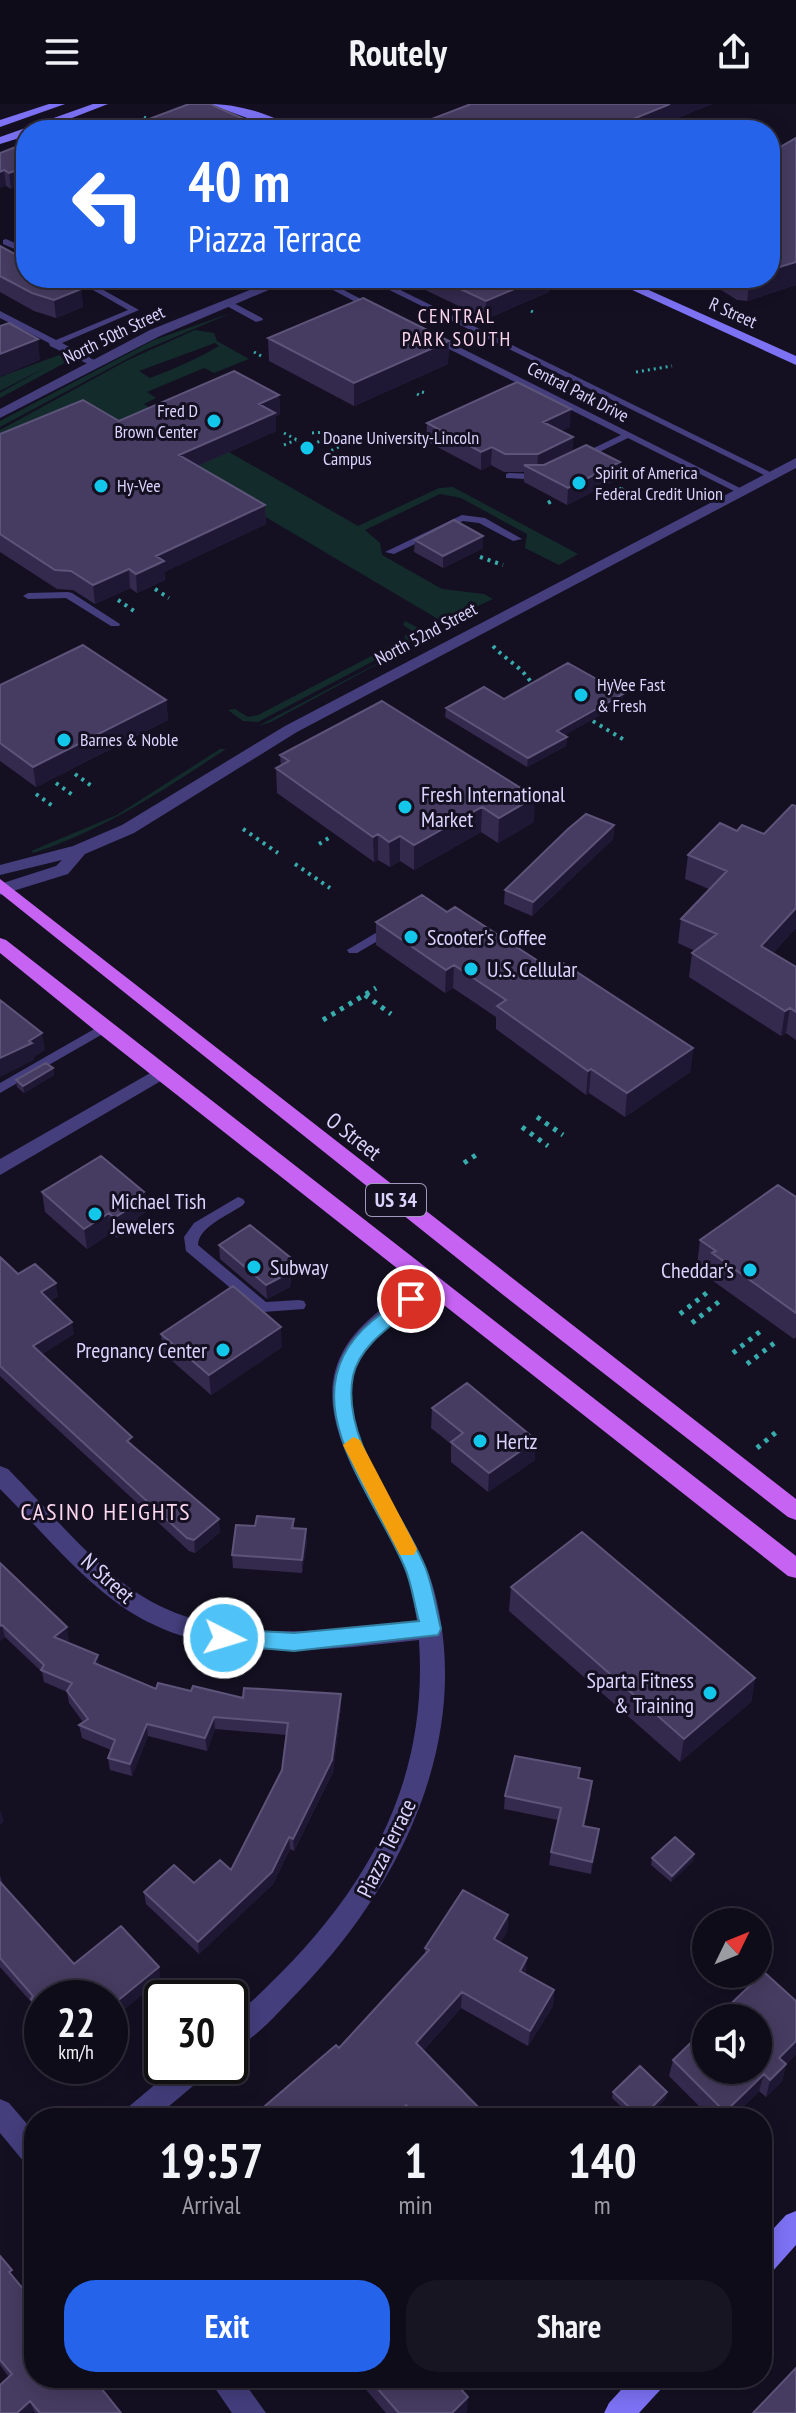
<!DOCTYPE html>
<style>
:root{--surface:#0f0c1a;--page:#181523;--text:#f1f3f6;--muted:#9b9ba2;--line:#2f2c39;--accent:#2563eb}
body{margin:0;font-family:"PT Sans Narrow",sans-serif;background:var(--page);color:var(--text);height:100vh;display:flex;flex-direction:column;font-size:30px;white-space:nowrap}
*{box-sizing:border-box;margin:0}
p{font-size:26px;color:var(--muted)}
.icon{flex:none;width:44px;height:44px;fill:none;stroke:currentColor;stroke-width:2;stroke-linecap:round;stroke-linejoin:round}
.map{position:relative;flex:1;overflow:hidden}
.details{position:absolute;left:24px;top:2004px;width:748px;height:280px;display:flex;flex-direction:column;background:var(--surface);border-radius:32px;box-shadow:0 4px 20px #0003,0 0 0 2px var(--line)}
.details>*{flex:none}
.banner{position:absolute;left:16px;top:16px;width:764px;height:168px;border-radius:32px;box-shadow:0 4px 20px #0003,0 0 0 2px var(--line);background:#2563eb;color:#fff;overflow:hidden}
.needle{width:52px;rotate:47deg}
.tools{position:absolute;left:692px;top:1804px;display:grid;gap:16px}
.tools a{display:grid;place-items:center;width:80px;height:80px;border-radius:50%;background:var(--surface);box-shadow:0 4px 20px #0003,0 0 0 2px var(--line);font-size:40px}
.speed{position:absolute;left:24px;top:1876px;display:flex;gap:16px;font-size:40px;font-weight:700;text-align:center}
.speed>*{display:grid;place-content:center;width:104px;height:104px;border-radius:50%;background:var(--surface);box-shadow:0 4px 20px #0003,0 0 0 2px var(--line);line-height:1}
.speed small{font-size:20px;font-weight:400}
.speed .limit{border:4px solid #111;border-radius:12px;background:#fff;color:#111}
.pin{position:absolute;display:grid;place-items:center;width:68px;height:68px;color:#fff;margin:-34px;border:4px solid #fff;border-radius:50%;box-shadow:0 2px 8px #0007}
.me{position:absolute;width:88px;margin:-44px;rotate:95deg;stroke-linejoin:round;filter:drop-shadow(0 0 6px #0008)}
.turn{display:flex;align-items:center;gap:28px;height:168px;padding:0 40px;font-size:36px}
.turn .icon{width:104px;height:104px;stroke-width:2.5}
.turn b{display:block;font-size:56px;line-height:68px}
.eta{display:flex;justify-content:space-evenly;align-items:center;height:136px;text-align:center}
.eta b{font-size:48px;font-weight:700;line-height:56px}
.action{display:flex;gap:16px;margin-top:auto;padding:16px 40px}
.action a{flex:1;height:92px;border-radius:32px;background:var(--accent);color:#fff;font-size:32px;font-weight:700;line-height:92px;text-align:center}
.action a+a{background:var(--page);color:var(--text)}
header{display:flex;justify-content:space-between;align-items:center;height:104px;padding:0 40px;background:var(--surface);font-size:36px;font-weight:700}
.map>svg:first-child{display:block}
.green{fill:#132b2b;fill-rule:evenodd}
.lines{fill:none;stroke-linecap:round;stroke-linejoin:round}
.path-far2{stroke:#38acac;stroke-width:3;stroke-dasharray:2 4;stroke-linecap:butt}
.path-far1{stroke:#38acac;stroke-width:4;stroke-dasharray:3 5;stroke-linecap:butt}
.path{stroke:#38acac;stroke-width:5;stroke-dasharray:4 6;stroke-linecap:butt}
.service{fill:#443e7d;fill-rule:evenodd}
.minor{fill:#443e7d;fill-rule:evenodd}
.tertiary{fill:#443e7d;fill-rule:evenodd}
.secondary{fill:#7d72f4;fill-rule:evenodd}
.primary{fill:#c663f3;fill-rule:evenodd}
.wall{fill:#342a4e}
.shaded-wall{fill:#1f1835}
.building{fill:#463c61;stroke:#5d5479;stroke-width:2}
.route{fill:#4fc3f7;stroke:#337fa1;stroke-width:2}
.slow{fill:#f59e0b}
.poi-dot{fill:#12c7ea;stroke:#141022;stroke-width:3}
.labels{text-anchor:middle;stroke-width:6;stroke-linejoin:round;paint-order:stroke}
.far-street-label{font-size:18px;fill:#dbd4fc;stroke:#141022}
.far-poi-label{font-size:18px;fill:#dbd4fc;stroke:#141022;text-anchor:start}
.far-neighbourhood-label{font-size:20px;letter-spacing:2px;fill:#fcd6ec;stroke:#141022}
.shield{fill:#141022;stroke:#9f99bb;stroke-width:2}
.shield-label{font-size:20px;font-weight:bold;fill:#dbd4fc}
.poi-label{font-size:22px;fill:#dbd4fc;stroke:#141022;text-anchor:start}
.street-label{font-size:22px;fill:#dbd4fc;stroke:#141022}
.neighbourhood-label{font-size:24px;letter-spacing:2px;fill:#fcd6ec;stroke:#141022}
</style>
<header><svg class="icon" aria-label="menu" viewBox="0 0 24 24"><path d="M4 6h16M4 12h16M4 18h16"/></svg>Routely<svg class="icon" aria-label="share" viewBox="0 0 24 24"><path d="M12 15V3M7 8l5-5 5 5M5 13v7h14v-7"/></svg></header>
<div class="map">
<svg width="796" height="2309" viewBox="0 0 796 2309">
<rect width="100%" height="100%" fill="#141022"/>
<!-- green -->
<path class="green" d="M231,209l-91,39 -140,75v-6l154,-81z
M195,226l19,3 3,8 32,18 -35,14 -10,-5 -57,24 9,6 -12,6 80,50 5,-2 129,74 81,-38 14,-1 125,67 -19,11 -34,-17 2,-14 -66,-36 -21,-4 -75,36 15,13 2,12 60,34 42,5 9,5 -50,23 -179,-106 -264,-67v-19l128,-70zM215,239l4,3c-22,13 -45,23 -69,32l-11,-7z
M59,251l11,5 -70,38v-5l48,-27 -48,25v-14z
M405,517l15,8 3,6 -165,87 -15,-1 -15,-11 7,-1 13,8 10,-2 148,-77 -2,-2 8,-5 -9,-6z
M422,536l-151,82 -13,4z
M220,645h6c-62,41 -122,81 -193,104l-2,-2 86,-36z"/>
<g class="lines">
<!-- path-far2 -->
<path class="path-far2" d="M144,13l11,5
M531,207l4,2
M254,248l9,5
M636,268l36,-6
M422,288l4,1
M417,290l4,2
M284,329l13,7
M312,329l14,-1
M284,341l12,-5
M312,341l20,-10
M326,349l21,-10
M619,384l6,3"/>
<!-- path-far1 -->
<path class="path-far1" d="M621,385l19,11
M548,399l7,-4
M480,453l23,8
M155,485l14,9
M118,496l19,13
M493,542c14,15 31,22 40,40
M586,613l40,24
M75,670l18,13
M56,679l18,13
M36,690l18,13
M243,725l35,24
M319,740l13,-8
M295,760l35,24"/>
<!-- path -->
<path class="path" d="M365,891l26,19
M323,916l53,-32
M537,1013l26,18
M522,1023l26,19
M464,1059l12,-8
M680,1210l29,-23
M692,1219l29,-23
M733,1249l29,-23
M747,1260l30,-23
M757,1344l23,-19"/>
<!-- service -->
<path class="service" d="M6,135l20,9v6l-23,-10v-4z
M72,174h10l57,32 -77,33 34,18v4h-6l-40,-19 -1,-3 -49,-25v-7l56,29 72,-30z
M310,174h11l57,30 -7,2z
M365,174h11l400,197 -8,2z
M228,196l34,18 1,2 -7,2 -31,-17 -1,-2z
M429,231h6l311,156 -8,2 -110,-55 -43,21h-6v-4l42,-20 -192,-96z
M509,369l32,1 5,3 -5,3 -35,-2v-4z
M462,411l23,3 37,21 -9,2 -34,-18 -16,-2 -69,33 -9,-2z
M68,488l4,1 48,31 -1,2h-8l-45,-28 -38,1 -5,-3 5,-3z
M391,820l4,1 2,3 -2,3 -38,22h-8l-2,-3z
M103,920l5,1 1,3 -1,3 -108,62v-10z
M238,1093l5,2 2,3 -2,3c-14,10 -45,22 -45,40l68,57 33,-2 5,1 2,4 -2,4 -41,3 -5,-1 -72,-60 -2,-14 10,-14z"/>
<!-- minor -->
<path class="minor" d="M280,174h17l-137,58 -160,82v-9l150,-79z
M159,964l7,2 2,4 -2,4 -166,97v-16z
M434,1173l10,7 -3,5c-34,23 -84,49 -89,94 -7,72 64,140 82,207 40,148 -34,297 -135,401 -20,20 -43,49 -69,59v-29c118,-104 200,-217 189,-381 -103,11 -217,28 -306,-40 -42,-32 -76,-74 -113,-111v-23l8,3c40,40 77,87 123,120 85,59 190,42 286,32 -3,-20 -7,-40 -15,-59 -35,-79 -120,-170 -29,-246 17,-14 39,-33 61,-39z
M177,1962h33l-4,9 -51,43h-33l4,-9z
M0,1995l9,4 25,29v34l-10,-4 -24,-29z
M208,2274h33l25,35h-34z"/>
<!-- tertiary -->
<path class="tertiary" d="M796,354v10l-499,264 -163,101 -49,21 -17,20 -68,21v-11l56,-18 6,-6 -62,15v-10l73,-19 49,-21 163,-99z"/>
<!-- secondary -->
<path class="secondary" d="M49,0h16l-65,23v-7z
M93,0h15l-67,26h-15v6l-26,8v-7z
M209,0c27,0 63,9 86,26h-15z
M606,174h16l174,78v9z
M796,2107v34l-24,27 -10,4v-35l24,-26z
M632,2274h34l-4,10 -23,25h-35l5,-10z"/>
<!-- primary -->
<path class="primary" d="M0,775l796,620v21l-8,-3 -286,-223 -502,-401z
M0,834l6,2 790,616v22l-8,-2 -696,-548 -92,-75z"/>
</g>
<!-- wall -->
<path class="wall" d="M471,0h241l-64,26h-219v-10z
M796,34v147l-49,16 -10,-1 -35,-22h68v-128l3,1z
M26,39l-15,46 -5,-3 -6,-33z
M0,142l81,43 2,18 -27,11 -22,-7 -34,-19z
M419,174h130v14l-63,27 -67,-32z
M268,234l181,3 -1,23 -94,42 -85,-45z
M279,291l1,19 -4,2v15l-78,35 67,39 1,19 -102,48 1,8 -28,13 -7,-5 -35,16 -22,-14 -16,-1 -57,-37v-118l119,-13z
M427,319l143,4 -10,4 13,6 -1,15 48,10 -2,17 -51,26 -43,-23v-10h-20l-13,-7 -10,5 -55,-29z
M415,436l68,8 -40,20 -29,-16z
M0,581l166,15 2,20 -132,67 -36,-26z
M504,595l118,4 -58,32 3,2 -1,9 -39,21 -82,-50 1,-9z
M382,597l152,121 -36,21 -17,-11 -67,38 -14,-9 -10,6 -12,-7 -4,2 -97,-69 -1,-25 5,-2 -1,-11z
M796,702v122l-23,25 23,14v73l-10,-7 -5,3 -92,-59 3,-24 3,-2 -17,-8 3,-24 28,-30 -24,-10 3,-24 49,-24 27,3z
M614,721l-1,14 -81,77 -28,-12 1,-14z
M447,808l246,136 -3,24 -65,45 -36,-24 -3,2 -90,-66v-12l-43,-29 -8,5 -69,-48v-23z
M53,964l1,7 -30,18 -7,-6 -1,-7z
M42,1088h102l2,20 -8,5v7l-21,14 -6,-5 -24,16 -42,-37z
M796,1093v140l-2,2 -85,-61v-4l-12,-9 3,-25z
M219,1141l72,13v14l-1,15 -23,12 -47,-40z
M0,1153l18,17 40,22 -8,5 24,33 -32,20 178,178 -25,21 -6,-2 -189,-175z
M161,1230l121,13 -71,48 -48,-42z
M432,1304l103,52 -47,32 -37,-30v-18l-20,-16z
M294,1415v9l13,14 -5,31 -69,-5 -1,-13 23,-29z
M0,1459l69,77 -3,2 34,24 56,23 35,2 52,7 98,9 -8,65 -39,79 -4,-2 -17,35 -74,70 -53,-50 -2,-12 50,-9 37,-13 51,-100 5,-35 -72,-6 -8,22 -59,-15 -16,40 -22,-6 -2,-12 3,-8 -29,-12 -3,-13 4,-3 -14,-19 -2,-11 -23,-10 -2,-10 -37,-35 -5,4z
M511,1483l244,91 -4,24 -71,60 -171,-151z
M579,1675l12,15 -7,32 15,3 -8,45 -42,-9 2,-13 7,-32 -54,-11 1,-13z
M694,1750l-1,7 -22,21 -20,-17 1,-7z
M0,1771l3,11 71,78 87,16 -51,18h-68v23l-8,-10 -2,-8 -32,-36z
M508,1811l-1,17 -7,11 26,31 28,16 -1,16 -25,40 -67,-38 -38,43 57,67h-229l88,-70 86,-93v-7z
M796,1950l-10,10 -4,17 -16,16 -7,-6 -27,27h-21l-42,-42 4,-16z
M613,1988l53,6 -20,20h-13l-21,-20z
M0,2152l34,122 87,35h-86l-1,-2 -34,-46z
M356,2274h95l16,33 -2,2h-79z"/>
<!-- shaded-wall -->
<path class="shaded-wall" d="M670,0h42l-64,26h-42z
M26,63v17l-15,5 -2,-16z
M4,66l2,16 -6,2v-16z
M796,158v23l-49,16 3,-23h20v-8z
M540,174h9v14l-63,27v-18z
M81,185l2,18 -27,11 -2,-18z
M38,235l2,21 -40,17v-23z
M449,237l-1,23 -94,42v-23z
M279,291l1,19 -4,2v15l-96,43 -1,-19 80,-51z
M571,305l-1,18 -28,13 1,-18z
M573,333l-1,18 -35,17 1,-18z
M492,343l-1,18 -10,5v-18z
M620,358l-2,17 -51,26 1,-17z
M265,401l1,19 -102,48 1,8 -28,13 -1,-19 20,-18z
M483,432v12l-40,20v-12z
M129,465l1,19 -35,16 -2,-19z
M623,590l-1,9 -66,37 1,-9z
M166,596l2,20 -132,67 -3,-20z
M567,633l-1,9 -39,21 1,-9z
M535,693l-1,25 -36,21 1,-25z
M482,703l-1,25 -67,38v-25z
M614,721l-1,14 -81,77 1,-14z
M378,730v26l-4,2 -1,-25z
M400,732v25l-10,6 -1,-25z
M796,804v20l-38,42 3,-24z
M454,861l-1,23 -8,5 1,-23z
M790,904l-4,25 -5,3 4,-25z
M42,929l3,17 -11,7v3l-34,17v-19z
M693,944l-3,24 -65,45 2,-24z
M53,964l1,7 -30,18 -1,-7z
M591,965l-2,24 -3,2 2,-24z
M144,1088l2,20 -8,5v7l-21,14 -3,-20 17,-18z
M109,1109l2,20 -24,16 -3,-20z
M291,1154v14l-1,15 -23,12 -1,-14z
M56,1179l2,13 -15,9 -2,-13z
M72,1218l2,12 -39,25 -2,-13z
M281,1223l1,20 -71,48 -2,-20z
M536,1336l-1,20 -47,32 1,-19z
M219,1415l1,13 -25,21 -1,-13z
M306,1425l1,13 -5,31v-13z
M2,1521l3,12 -5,4v-15z
M67,1523l2,13 -13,10 -2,-13z
M98,1551l2,13 -6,-5z
M755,1574l-4,24 -71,60 4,-23z
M341,1590v13l-8,65 -39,79 -1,-12z
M214,1613l1,12 -8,22 -2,-13z
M147,1620l1,12 -16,40 -2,-12z
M0,1705l4,13 -4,3z
M599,1725l-1,13 -7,32 1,-12z
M289,1733l1,12 -17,35 -74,70 -1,-12z
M694,1750l-1,7 -22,21 1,-6z
M508,1811l-1,17 -14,23 1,-16z
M527,1854l-1,16 -6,-3z
M159,1863l2,13 -51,41v-14z
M554,1886l-1,16 -25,40 2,-15z
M462,1888l-1,16 -45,51v-16z
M796,1937v13l-21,20 4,-16z
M786,1960l-4,17 -16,16 4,-17z
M764,1970l-5,17 -27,27h-9l2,-6z
M667,1988l-1,6 -20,20h-5z
M406,2001v13h-14z
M481,2006l-1,8h-8z
M468,2293l-1,14 -2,2h-13z
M30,2297l4,10 -2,2h-15z"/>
<!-- building -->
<path class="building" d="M189,0h21l52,23 -7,3h-135z
M471,0h199l-64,26h-153l-24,-10z
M796,34v124l-26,8v-120l3,1z
M26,39v24l-17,6 -5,-3 -4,2v-19z
M0,142l26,14v18h35l20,11 -27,11 -22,-7 -32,-17z
M437,174h103l-54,23z
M363,194l86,43 -95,42 -86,-45z
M9,219l29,16 -38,15v-28z
M234,267l45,24 -20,9 16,9 -96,42 86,50 -109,51 8,5 -28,13 -7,-5 -36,16 -22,-14 -16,-1 -55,-36v-100l83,-34 36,21z
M517,278l54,27 -28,13 30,15 -35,17h-33l-13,-7 -11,5 -54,-29z
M586,341l34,17 -52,26 -44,-23h20z
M454,416l29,16 -40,20 -28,-16z
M83,541l83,55 -133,67 -33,-24v-58z
M568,559l55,31 -66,37 10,6 -39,21 -82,-50 38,-21 20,12z
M382,597l153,96 -36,21 -17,-11 -68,38 -14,-9 -11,6 -11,-8 -5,3 -97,-69 13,-7 -9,-6z
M792,701l4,1v102l-35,38 35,21v45l-6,-4 -5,3 -93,-58 25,-19 -36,-15 46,-48 -39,-16 32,-32 17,8 5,-6 22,9z
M586,710l28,11 -81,77 -28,-12 63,-61z
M422,791l25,17 8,-5 97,63 11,-7 130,85 -66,45 -36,-24 -3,2 -91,-65 9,-6 -52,-35 -8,5 -70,-48z
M0,896l42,33 -13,8 3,2 -32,15z
M46,959l7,5 -30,18 -7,-6z
M101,1052l43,36 -13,8 5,4 -22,14 -5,-5 -25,16 -42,-37z
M778,1081l18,12v116l-84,-60 4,-2 -16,-11z
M250,1121l41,33 -2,15 -23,12 -47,-40z
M0,1153l18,17 17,-10 21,19 -15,9 31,30 -39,24 99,91 -5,4 92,78 -25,21 -7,-2 -187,-172z
M233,1182l48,41 -72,48 -48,-41z
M467,1279l69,57 -47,33 -38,-31 12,-9 -31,-25z
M257,1412l37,3 -2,9 14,1 -4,31 -70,-5 4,-30 19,1z
M582,1428l173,146 -71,61 -173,-152z
M0,1459l67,64 -13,10 44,18 -4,8 62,26 2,-6 33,8 2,-5 50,12 1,-10 97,6 -9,66 -39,79 -4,-2 -17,35 -74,70 -54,-50 30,-27 20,18 26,-23 11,10 51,-100 6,-47 -74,-6 -9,21 -58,-14 -17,40 -22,-6 7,-18 -36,-15 9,-6 -21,-28 5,-8 -31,-13 3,-5 -42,-40 -2,1z
M515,1652l65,12 -2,10 14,3 -9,45 16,3 -7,33 -41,-10 10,-44 -56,-12z
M675,1733l19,17 -22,22 -20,-18z
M0,1778l74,82 47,-38 38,41 -49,40v-9h-68v14l-11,-13 2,-3 -33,-38z
M463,1786l45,25 -14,24 33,19 -7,13 34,19 -24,41 -68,-39 -46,51 65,67 -9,8h-53l-13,-13 -14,13h-141l85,-73 3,3 90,-98 -4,-2z
M764,1868l32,29v40l-17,17 7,6 -16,16 -6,-6 -39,38 -52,-52 33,-32v42h52v-52h-42z
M640,1962l27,26 -26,26 -28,-26z
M0,2152l12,14 -3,2 25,30v76h59l28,35h-81l-10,-12 -13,12h-17v-28l12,-11 -12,-14z
M796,2264v45h-43z
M368,2274h83l17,19 -16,16h-53z"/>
<!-- route -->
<path class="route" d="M411,1189l7,2v9c-24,20 -58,40 -65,72 -13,64 50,136 73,193 7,19 10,40 15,60l-3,6 -144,16 -78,-7 -3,-6 11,-9 70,4 125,-12c-5,-17 -7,-37 -14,-53 -33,-78 -121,-174 -33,-247 12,-9 25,-24 39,-28z"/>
<!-- slow -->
<path class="slow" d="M353,1333l7,3 54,103 3,6 -3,6h-14l-57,-110z"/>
<!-- markers -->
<g class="poi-dot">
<circle cx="214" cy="317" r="8"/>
<circle cx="307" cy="344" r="8"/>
<circle cx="579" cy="379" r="8"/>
<circle cx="101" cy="382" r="8"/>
<circle cx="581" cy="591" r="8"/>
<circle cx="64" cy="636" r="8"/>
<circle cx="405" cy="703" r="8"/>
<circle cx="411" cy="833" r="8"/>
<circle cx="471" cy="865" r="8"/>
<circle cx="95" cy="1110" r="8"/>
<circle cx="254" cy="1163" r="8"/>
<circle cx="750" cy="1166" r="8"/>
<circle cx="223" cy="1246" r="8"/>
<circle cx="480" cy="1337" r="8"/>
<circle cx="710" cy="1589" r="8"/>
</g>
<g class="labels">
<!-- far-street labels -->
<g class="far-street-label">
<text transform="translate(733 209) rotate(24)" y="6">R Street</text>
<text transform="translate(114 231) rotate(-26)" y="6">North 50th Street</text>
<text transform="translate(578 288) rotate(27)" y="6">Central Park Drive</text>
<text transform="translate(426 530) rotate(-28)" y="6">North 52nd Street</text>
</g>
<!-- far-poi labels -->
<g class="far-poi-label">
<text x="198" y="313" text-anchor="end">Fred D<tspan x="198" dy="21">Brown Center</tspan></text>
<text x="323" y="340">Doane University-Lincoln<tspan x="323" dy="21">Campus</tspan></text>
<text x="595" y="375">Spirit of America<tspan x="595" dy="21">Federal Credit Union</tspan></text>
<text x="117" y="388">Hy-Vee</text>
<text x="597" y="587">HyVee Fast<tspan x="597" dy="21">&amp; Fresh</tspan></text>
<text x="80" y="642">Barnes &amp; Noble</text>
</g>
<!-- far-neighbourhood labels -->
<g class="far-neighbourhood-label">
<text x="457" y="219">CENTRAL<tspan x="457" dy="23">PARK SOUTH</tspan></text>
</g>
<!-- shield labels -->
<rect class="shield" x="366" y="1080" width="60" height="32" rx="6"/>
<g class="shield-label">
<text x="396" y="1103">US 34</text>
</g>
<!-- poi labels -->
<g class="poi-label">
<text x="421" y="698">Fresh International<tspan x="421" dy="25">Market</tspan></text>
<text x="427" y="841">Scooter's Coffee</text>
<text x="487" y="873">U.S. Cellular</text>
<text x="111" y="1105">Michael Tish<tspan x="111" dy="25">Jewelers</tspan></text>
<text x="270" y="1171">Subway</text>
<text x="734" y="1174" text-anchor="end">Cheddar's</text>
<text x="207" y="1254" text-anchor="end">Pregnancy Center</text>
<text x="496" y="1345">Hertz</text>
<text x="694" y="1584" text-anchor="end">Sparta Fitness<tspan x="694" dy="25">&amp; Training</tspan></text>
</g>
<!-- street labels -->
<g class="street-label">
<text transform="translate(354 1032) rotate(38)" y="8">O Street</text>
<text transform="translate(108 1474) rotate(42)" y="8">N Street</text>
<text transform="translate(386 1744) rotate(-64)" y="8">Piazza Terrace</text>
</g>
<!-- neighbourhood labels -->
<g class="neighbourhood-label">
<text x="106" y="1416">CASINO HEIGHTS</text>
</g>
</g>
</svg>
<div class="tools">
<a><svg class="needle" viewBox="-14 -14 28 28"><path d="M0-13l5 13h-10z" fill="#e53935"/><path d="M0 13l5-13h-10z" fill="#9b9ba2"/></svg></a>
<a><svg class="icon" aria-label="sound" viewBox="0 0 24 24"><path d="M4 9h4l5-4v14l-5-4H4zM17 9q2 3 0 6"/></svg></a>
</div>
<div class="speed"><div>22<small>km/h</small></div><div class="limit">30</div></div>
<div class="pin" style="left:411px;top:1195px;background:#d93025"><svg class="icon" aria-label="arrive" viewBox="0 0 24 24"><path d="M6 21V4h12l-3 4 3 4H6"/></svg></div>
<svg class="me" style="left:224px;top:1534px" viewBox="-20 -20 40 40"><circle r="17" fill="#4fc3f7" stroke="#fff" stroke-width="3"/><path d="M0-11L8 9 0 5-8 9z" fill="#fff"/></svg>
<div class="banner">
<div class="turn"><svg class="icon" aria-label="left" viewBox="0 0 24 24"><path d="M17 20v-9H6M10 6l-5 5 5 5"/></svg><div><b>40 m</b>Piazza Terrace</div></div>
</div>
<section class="details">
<div class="eta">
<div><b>19:57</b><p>Arrival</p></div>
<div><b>1</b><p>min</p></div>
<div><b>140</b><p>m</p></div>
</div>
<div class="action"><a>Exit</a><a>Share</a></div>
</section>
</div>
